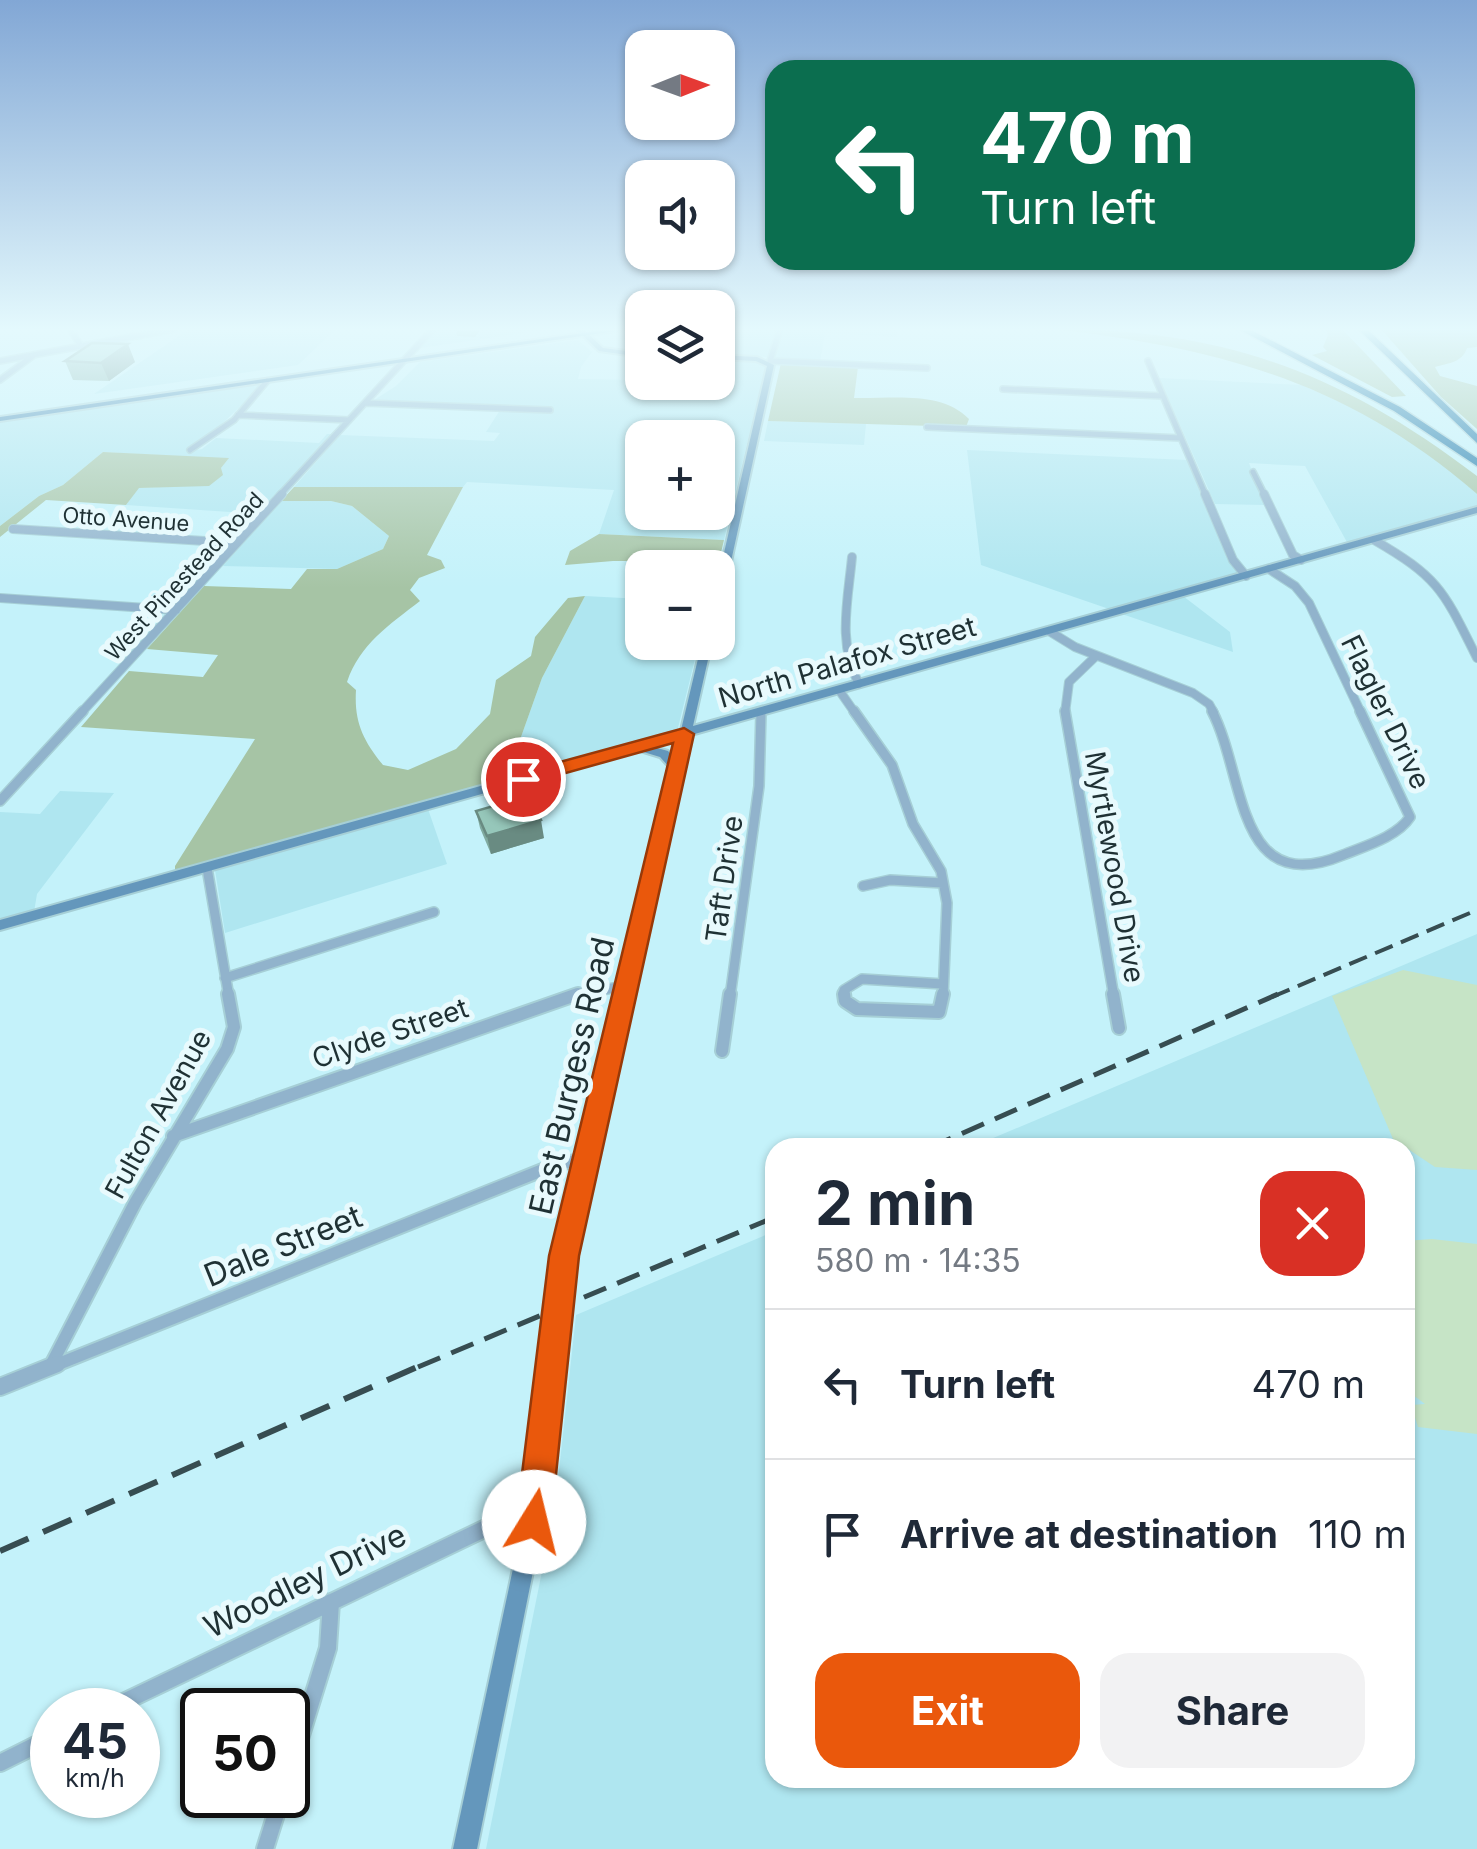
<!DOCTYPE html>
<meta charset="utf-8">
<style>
:root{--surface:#fff;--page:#f2f2f3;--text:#1f2937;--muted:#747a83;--line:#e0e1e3;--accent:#ea580c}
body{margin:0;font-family:Inter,sans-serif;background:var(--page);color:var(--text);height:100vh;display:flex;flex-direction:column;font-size:38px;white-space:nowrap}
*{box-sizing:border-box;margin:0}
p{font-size:32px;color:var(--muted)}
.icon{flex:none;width:55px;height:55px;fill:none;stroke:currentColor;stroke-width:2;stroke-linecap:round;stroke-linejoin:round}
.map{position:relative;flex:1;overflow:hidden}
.side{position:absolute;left:765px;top:1138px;width:650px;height:650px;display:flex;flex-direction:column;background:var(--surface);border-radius:30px;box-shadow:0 2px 8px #0004}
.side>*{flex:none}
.banner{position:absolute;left:765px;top:60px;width:650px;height:210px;border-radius:30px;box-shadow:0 2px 8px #0004;background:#0b6e4f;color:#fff;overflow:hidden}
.needle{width:65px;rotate:89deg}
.fabs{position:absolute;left:625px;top:30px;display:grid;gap:20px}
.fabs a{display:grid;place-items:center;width:110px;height:110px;border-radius:20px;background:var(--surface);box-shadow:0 2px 8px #0004;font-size:50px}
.speed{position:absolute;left:30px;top:1688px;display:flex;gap:20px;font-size:50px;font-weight:700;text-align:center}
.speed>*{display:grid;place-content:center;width:130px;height:130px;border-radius:50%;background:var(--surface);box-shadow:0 2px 8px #0004;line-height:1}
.speed small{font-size:25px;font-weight:400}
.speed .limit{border:5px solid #111;border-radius:15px;background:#fff;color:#111}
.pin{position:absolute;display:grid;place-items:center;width:85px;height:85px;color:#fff;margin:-42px;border:5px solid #fff;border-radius:50%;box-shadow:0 2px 10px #0007}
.me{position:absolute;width:110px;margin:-55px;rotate:9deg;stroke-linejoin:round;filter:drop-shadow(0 0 8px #0008)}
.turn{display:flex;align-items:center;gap:35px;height:210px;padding:0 50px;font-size:45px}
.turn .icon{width:130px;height:130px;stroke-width:2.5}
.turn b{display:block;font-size:70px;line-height:85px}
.round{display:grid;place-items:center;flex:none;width:105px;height:105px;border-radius:30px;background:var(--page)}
.headline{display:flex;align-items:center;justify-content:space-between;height:170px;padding:0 50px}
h1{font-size:60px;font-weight:700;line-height:75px}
.button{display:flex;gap:20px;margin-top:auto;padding:20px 50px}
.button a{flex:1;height:115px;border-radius:30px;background:var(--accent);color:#fff;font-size:40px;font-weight:700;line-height:115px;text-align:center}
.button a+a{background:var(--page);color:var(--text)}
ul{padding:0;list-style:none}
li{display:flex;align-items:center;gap:30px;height:150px;padding:0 50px;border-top:2px solid var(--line)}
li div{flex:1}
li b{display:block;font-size:38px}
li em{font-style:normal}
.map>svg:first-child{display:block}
.built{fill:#afe6f0;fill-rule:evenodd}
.green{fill:#c6e4c6}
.forest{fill:#a6c4a5}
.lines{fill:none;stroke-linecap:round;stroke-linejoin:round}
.minor-far4-casing{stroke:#a6cfd6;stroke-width:8}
.minor-far3-casing{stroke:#a6cfd6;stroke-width:10}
.minor-far2-casing{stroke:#a6cfd6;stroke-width:12}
.minor-far1-casing{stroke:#a6cfd6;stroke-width:16}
.minor-casing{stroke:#a6cfd6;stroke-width:20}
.secondary-casing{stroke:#a6cfd6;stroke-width:4}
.primary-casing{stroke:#a6cfd6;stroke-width:4}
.motorway-casing{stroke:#a6cfd6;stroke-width:3}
.minor-far4{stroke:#91b3cc;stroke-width:5}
.minor-far3{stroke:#91b3cc;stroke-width:8}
.minor-far2{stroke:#91b3cc;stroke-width:9}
.minor-far1{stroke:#91b3cc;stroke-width:12}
.minor{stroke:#91b3cc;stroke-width:16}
.secondary{fill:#6497bc;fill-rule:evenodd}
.primary{fill:#4083b0;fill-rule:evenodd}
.motorway{fill:#1572a5;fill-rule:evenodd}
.rail-far2{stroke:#374d51;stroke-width:4;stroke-dasharray:19 9;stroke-linecap:butt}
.rail-far1{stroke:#374d51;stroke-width:5;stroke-dasharray:24 12;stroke-linecap:butt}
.rail{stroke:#374d51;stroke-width:6;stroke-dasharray:31 16;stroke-linecap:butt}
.wall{fill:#81aba0}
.shaded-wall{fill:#698b82}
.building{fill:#96c7ba;stroke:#698b82;stroke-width:2.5}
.route{fill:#ea580c;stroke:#983908;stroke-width:2.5}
.labels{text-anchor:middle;stroke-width:10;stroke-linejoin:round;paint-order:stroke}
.far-street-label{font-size:22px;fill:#1f3134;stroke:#e8fafd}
.street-label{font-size:28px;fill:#1f3134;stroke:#e8fafd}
.near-street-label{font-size:32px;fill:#1f3134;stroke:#e8fafd}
</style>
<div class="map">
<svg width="1477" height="1849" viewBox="0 0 1477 1849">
<rect width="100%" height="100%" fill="#c4f2fa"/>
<!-- built -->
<path class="built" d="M189,329h147l-38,36 -204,29z
M436,329h115l-131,19z
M718,329h59l-9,28 -50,-2z
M783,329h114v8l-72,-4 -5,29 -46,-4z
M578,340l14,12 -11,15 -3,12 56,1 8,-19v21h76v-22l44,3 3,5 -41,172 -125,-6 15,-44 -147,-8 -4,5h-169l46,-52 154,6 6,-8 -14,-1 14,-22h54l-183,-8 25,-16 24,-24zM642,438h76v74h-76z
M1159,378l143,7 62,28 69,43 44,38v14l-129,36 -43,-78 -56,-3 16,42 -50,-1z
M264,384l-62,59 -16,9 16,-3 14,-11 103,5 8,-9h5l-72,80 -134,-9 12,-17 21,-1 62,-19 7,-9 -125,-7 -40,33 -24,11 -39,30v-104z
M768,421l98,3 -2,21 -100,-4z
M967,450l220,10 41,100 11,15 -127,35 -131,-45z
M281,501h50l21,5 37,30 -6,13 -46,20 -114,-3z
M585,596l57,3v43l57,1 -22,89 -148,42 -13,-23 26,-73z
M1183,596l47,36 3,20 -111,-38z
M60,791l54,2 -77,101 -3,18 -34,9v-109l40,2z
M428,809l19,55 -222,69 -10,-63z
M1477,934v915h-991l69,-342 21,-192 199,-84v547h630v-630l-433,-1z"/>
<!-- green -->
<path class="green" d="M1403,970l74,15v185l-42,-3 -42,-28 -61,-143z
M1432,1239l45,5v190l-59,-7 -7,-22 14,-1 -20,-15v-148z"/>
<!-- forest -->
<path class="forest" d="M1053,329c171,0 289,44 424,147v18c-129,-112 -258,-146 -424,-165z
M1326,329h16l64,67 -14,1 -80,-42 15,-4 -4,-4 5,-12z
M1381,329h96v18l-10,1c-5,15 -19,15 -32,19l5,9 37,10v43l-36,-32z
M781,363l77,4 -4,31c38,1 87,-8 115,21l-3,8 -198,-6z
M103,452l126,6 -8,10 2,7 -14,11 -70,2 -13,17 -80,-5 -46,37v-11l39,-30 24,-11z
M294,487h169l-36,68 14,5 4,8 -26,10 -9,12 10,11c-31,24 -60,43 -73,81l9,8c-2,32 7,50 27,75l25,5 48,-21 34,-35 6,-34 35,-24 4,-19 33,-39 17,-2 -43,82 -26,73 13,23 -354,99v-7l80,-127 -174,-12 48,-56 74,6 15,-22 -71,-6 57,-63 87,3 16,-20h30l46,-20 6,-13 -37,-30 -21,-5h-50z
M599,534l125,6 -5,21h-106l-48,4 5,-14z"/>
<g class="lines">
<!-- minor-far4 casing -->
<g class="minor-far4-casing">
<path id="minor-far4" d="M70,329l11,17
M780,329l-10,32 157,7
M0,361l174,-32
M1148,361l58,135
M0,380l34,-25
M1003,389l160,7
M366,403l184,7
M238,415l111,5
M927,427l254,11
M190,450l44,-30 33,-39
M1253,472l12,24
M279,496l154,-167"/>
</g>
<!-- minor-far3 casing -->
<g class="minor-far3-casing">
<path id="minor-far3" d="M1205,494l28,66 13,16
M1264,494l29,61 8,5
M13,529l224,14
M1374,540c66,38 70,52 103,118
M852,557c-4,43 -15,87 7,127
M1269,569l26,17 14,17 52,110
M0,598l176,12
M1049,631l26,16 118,46 16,11 5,9
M839,690l16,23
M81,713l201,-219
M1065,713l4,-31 27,-26"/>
</g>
<!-- minor-far2 casing -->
<g class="minor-far2-casing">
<path id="minor-far2" d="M854,711l38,54 21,59 28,47 6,32 -4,94
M1065,711l49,286
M1212,711c34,65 23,189 131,144 22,-9 54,-18 67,-38l-50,-106
M0,801l83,-90
M207,868l22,129
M863,886l27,-6 53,3
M225,978l209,-66
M570,997l57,-12
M730,997l29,-211 2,-74
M845,997l-1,-7 18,-11 81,5"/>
</g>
<!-- minor-far1 casing -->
<g class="minor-far1-casing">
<path id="minor-far1" d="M844,994l1,7 12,8 82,3 4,-18
M1113,994l6,34
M722,1051l8,-57
M173,1136l405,-142
M50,1367l85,-164 92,-154 7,-22 -6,-33
M51,1367l509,-204 27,-3"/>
</g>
<!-- minor casing -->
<g class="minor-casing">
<path id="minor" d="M0,1387l57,-23
M107,1710l379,-182 47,-6
M0,1763l52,-26
M288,1777l40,-129 3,-46
M265,1849l17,-54"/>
</g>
<!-- secondary casing -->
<g class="secondary-casing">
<path id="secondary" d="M576,329h7l20,19 39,5v4l-43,-6z
M718,355l39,2 17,8 -51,233 -5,3v-22l49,-213 -11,-5 -38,-2z
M1477,507v6l-786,222 -118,521 -30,266 -66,327h-24l70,-327 32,-266 116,-487 -11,-12 -23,-7 -637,180v-10l681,-190 21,-88h10l-19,84zM679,738l-5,20 -6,-7 -18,-5z"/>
</g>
<!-- primary casing -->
<g class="primary-casing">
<path id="primary" d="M611,329h19l-630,92v-4z"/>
</g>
<!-- motorway casing -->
<g class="motorway-casing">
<path id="motorway" d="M1238,329h11l151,78 77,51v8l-83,-55z
M1358,329h9l110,105v9z"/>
</g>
<!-- minor-far4 -->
<use href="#minor-far4" class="minor-far4"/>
<!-- minor-far3 -->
<use href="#minor-far3" class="minor-far3"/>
<!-- minor-far2 -->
<use href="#minor-far2" class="minor-far2"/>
<!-- minor-far1 -->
<use href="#minor-far1" class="minor-far1"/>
<!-- minor -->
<use href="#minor" class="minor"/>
<!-- secondary -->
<use href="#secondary" class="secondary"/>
<!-- primary -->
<use href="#primary" class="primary"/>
<!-- motorway -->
<use href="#motorway" class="motorway"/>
<!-- rail-far2 -->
<path class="rail-far2" d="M1272,997l205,-87"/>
<!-- rail-far1 -->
<path class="rail-far1" d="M929,1148l349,-154
M418,1367l357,-150"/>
<!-- rail -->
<path class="rail" d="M0,1551l424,-187"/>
</g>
<!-- wall -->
<path class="wall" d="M456,329h25l-6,8 -18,-1z
M65,361l70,1 -26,19 -36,-1z
M476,811l68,27 -53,16 -11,-26z"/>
<!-- shaded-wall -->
<path class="shaded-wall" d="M128,344l7,18 -26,19 -8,-18z
M541,820l3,18 -53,16 -4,-18z"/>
<!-- building -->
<path class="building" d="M92,343l36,1 -27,19 -36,-2z
M528,796l13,24 -54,16 -11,-25z"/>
<!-- sky -->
<linearGradient id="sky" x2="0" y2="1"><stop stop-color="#82a7d5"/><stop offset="0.56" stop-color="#e4f9fd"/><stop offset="1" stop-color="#e4f9fd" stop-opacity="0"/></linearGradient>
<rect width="1477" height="588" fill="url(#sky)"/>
<!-- route -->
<path class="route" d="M684,728l10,6 -115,522 -28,266 -5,13 -12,5 -13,-5 -5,-13 33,-266 124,-513 -150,42 -10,-6 3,-5z"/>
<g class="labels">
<!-- far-street labels -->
<g class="far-street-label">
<text transform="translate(126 519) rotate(4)" y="8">Otto Avenue</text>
<text transform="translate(184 576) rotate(-47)" y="8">West Pinestead Road</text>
</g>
<!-- street labels -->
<g class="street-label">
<text transform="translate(847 662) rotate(-16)" y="10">North Palafox Street</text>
<text transform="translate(1386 712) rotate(64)" y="10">Flagler Drive</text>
<text transform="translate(1115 867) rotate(80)" y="10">Myrtlewood Drive</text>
<text transform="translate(724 879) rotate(-82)" y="10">Taft Drive</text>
<text transform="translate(390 1033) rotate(-19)" y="10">Clyde Street</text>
<text transform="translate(158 1114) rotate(-61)" y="10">Fulton Avenue</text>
</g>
<!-- near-street labels -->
<g class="near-street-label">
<text transform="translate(572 1076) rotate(-77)" y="11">East Burgess Road</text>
<text transform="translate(283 1246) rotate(-22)" y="11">Dale Street</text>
<text transform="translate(305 1581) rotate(-26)" y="11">Woodley Drive</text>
</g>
</g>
</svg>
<div class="fabs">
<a><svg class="needle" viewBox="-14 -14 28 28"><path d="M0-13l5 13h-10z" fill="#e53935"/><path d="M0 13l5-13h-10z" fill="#747a83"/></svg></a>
<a><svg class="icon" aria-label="sound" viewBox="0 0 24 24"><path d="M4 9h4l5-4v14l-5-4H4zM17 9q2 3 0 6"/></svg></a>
<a><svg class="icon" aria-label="layers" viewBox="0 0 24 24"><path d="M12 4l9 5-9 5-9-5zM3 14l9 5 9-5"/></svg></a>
<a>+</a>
<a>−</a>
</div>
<div class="speed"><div>45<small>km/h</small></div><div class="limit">50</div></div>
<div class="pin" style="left:523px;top:779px;background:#d93025"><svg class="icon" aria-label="arrive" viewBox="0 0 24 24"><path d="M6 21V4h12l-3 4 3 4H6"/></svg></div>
<svg class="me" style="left:534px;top:1522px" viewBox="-20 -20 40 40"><circle r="19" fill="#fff"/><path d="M0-13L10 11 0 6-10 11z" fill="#ea580c"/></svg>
<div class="banner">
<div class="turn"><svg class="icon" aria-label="left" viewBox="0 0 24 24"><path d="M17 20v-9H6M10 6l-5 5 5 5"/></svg><div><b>470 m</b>Turn left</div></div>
</div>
<section class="side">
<div class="headline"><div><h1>2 min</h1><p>580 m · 14:35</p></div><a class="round" style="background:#d93025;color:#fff"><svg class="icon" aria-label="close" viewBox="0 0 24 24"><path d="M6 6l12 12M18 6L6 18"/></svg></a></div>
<ul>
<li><svg class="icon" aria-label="left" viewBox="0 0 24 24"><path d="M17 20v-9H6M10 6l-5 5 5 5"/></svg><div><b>Turn left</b></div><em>470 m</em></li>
<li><svg class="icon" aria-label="arrive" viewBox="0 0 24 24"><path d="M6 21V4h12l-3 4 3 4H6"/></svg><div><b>Arrive at destination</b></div><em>110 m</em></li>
</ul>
<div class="button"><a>Exit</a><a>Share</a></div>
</section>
</div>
